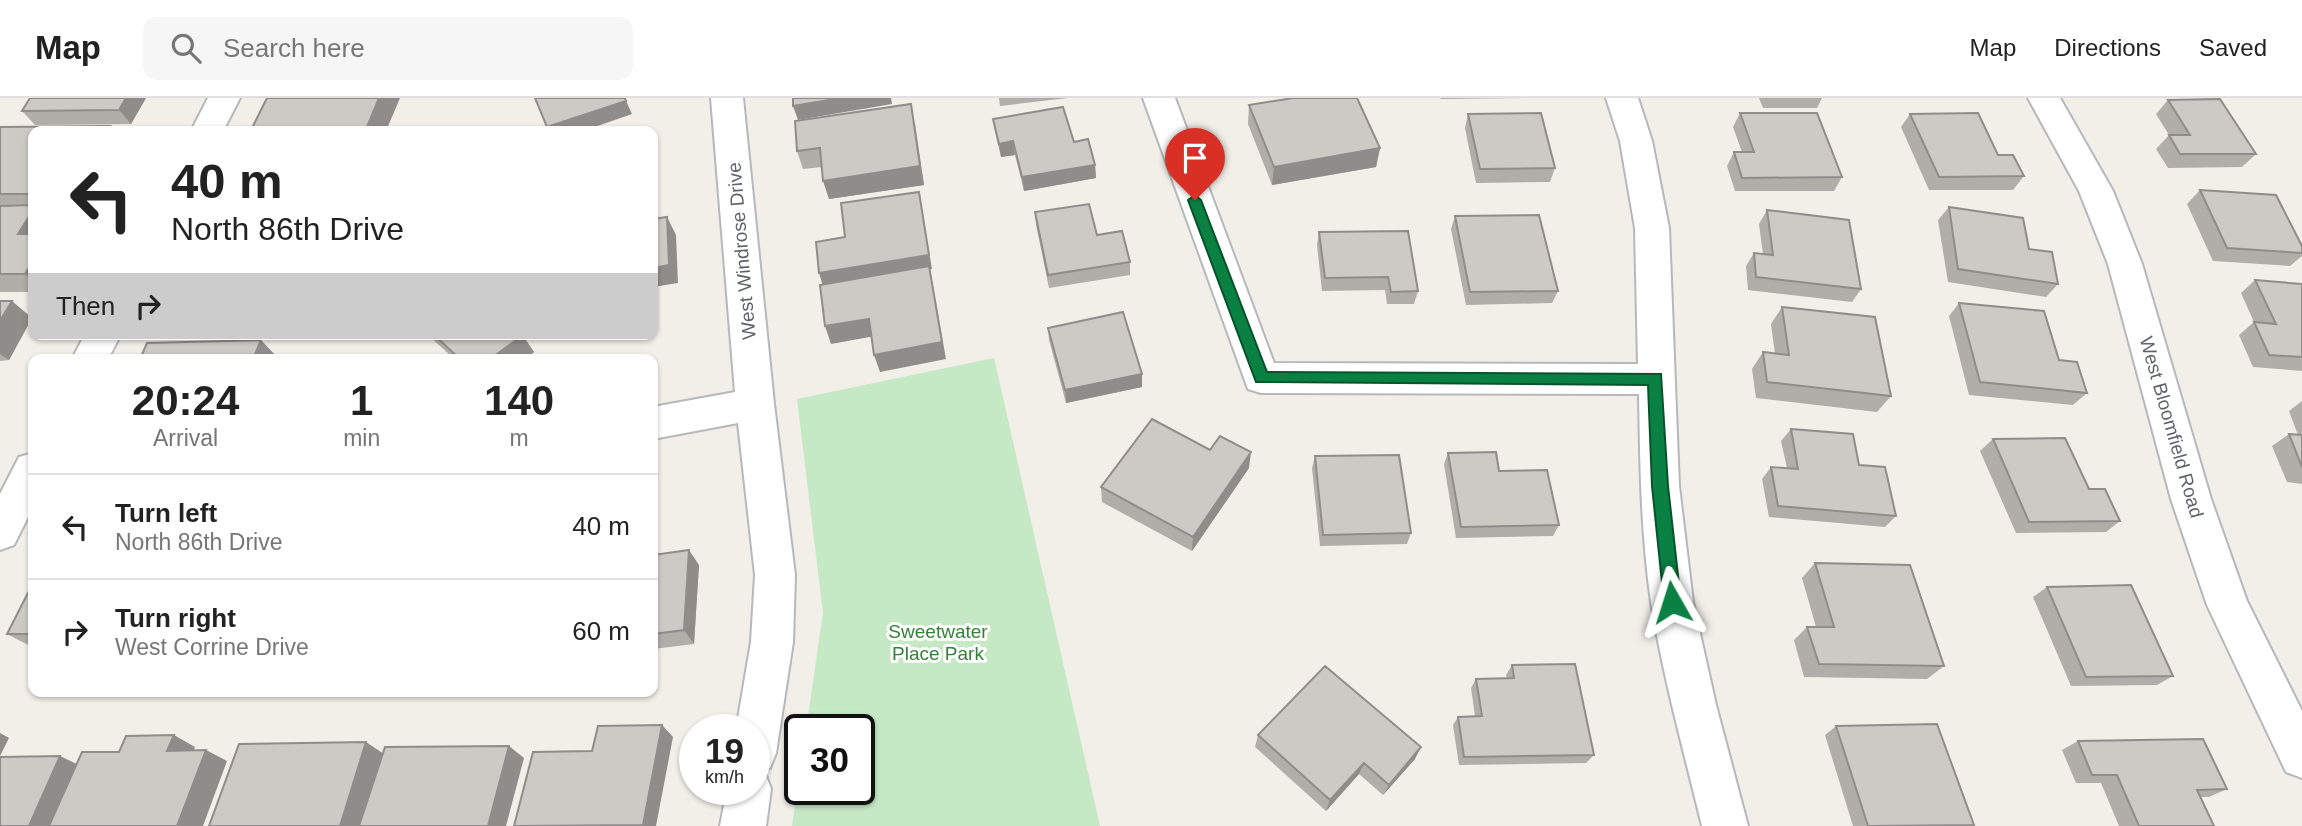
<!DOCTYPE html>
<style>
:root{--surface:#fff;--page:#f6f6f6;--text:#222;--muted:#767676;--line:#e0e0e0}
body{margin:0;font-family:Arial,sans-serif;background:var(--page);color:var(--text);height:100vh;display:flex;flex-direction:column;font-size:26px;white-space:nowrap}
*{box-sizing:border-box;margin:0}
p{font-size:23px;color:var(--muted)}
.icon{flex:none;width:38px;height:38px;fill:none;stroke:currentColor;stroke-width:2;stroke-linecap:round;stroke-linejoin:round}
.map{position:relative;flex:1;overflow:hidden}
.sheet{position:absolute;left:28px;top:256px;width:630px;height:343px;display:flex;flex-direction:column;background:var(--surface);border-radius:14px;box-shadow:0 2px 5px #0004}
.sheet>*{flex:none}
.guide{position:absolute;left:28px;top:28px;width:630px;height:214px;border-radius:14px;box-shadow:0 2px 5px #0004;background:#fff;color:var(--text);overflow:hidden}
.speed{position:absolute;left:679px;top:616px;display:flex;gap:14px;font-size:35px;font-weight:700;text-align:center}
.speed>*{display:grid;place-content:center;width:91px;height:91px;border-radius:50%;background:var(--surface);box-shadow:0 2px 5px #0004;line-height:1}
.speed small{font-size:18px;font-weight:400}
.speed .limit{border:4px solid #111;border-radius:10px;background:#fff;color:#111}
.pin{position:absolute;display:grid;place-items:center;width:60px;height:60px;color:#fff;margin:-72px -30px;border-radius:50% 50% 50% 0;rotate:-45deg;box-shadow:0 0 7px #0007}
.pin .icon{rotate:45deg}
.me{position:absolute;width:77px;margin:-38px;rotate:354deg;stroke-linejoin:round;filter:drop-shadow(0 0 5px #0008)}
.turn{display:flex;align-items:center;gap:24px;height:147px;padding:0 28px;font-size:32px}
.turn .icon{width:91px;height:91px;stroke-width:2.5}
.turn b{display:block;font-size:49px;line-height:60px}
.then{display:flex;align-items:center;height:66px;padding:0 28px;background:#0003;gap:14px;font-size:26px}
.eta{display:flex;justify-content:space-evenly;align-items:center;height:119px;text-align:center}
.eta b{font-size:42px;font-weight:700;line-height:49px}
ul{padding:0;list-style:none}
li{display:flex;align-items:center;gap:21px;height:105px;padding:0 28px;border-top:2px solid var(--line)}
li div{flex:1}
li b{display:block;font-size:26px}
li em{font-style:normal}
header{display:flex;align-items:center;gap:42px;box-sizing:border-box;height:98px;padding:0 35px;background:var(--surface);border-bottom:2px solid var(--line)}
header strong{font-size:33px}
nav{display:flex;gap:38px;margin-inline-start:auto;font-size:24px}
.search{width:490px;height:63px;background:var(--page);display:flex;align-items:center;gap:18px;box-sizing:border-box;padding:0 24px;border-radius:14px;color:var(--muted);font-size:26px}
.map>svg:first-child{display:block}
.green{fill:#c5e8c5}
.lines{fill:none;stroke-linecap:round;stroke-linejoin:round}
.minor-casing{stroke:#b5b8bc;stroke-width:4}
.minor{fill:#fff;fill-rule:evenodd}
.wall{fill:#afaea9}
.shaded-wall{fill:#8f8d8a}
.building{fill:#cccac5;stroke:#8f8d8a;stroke-width:2}
.route{fill:#0b8043;stroke:#07532c;stroke-width:2}
.labels{text-anchor:middle;stroke-width:6;stroke-linejoin:round;paint-order:stroke}
.street-label{font-size:19px;fill:#5f6368;stroke:#fff}
.park-label{font-size:19px;fill:#348238;stroke:#fff}
</style>
<header>
<strong>Map</strong>
<div class="search"><svg class="icon" aria-label="search" viewBox="0 0 24 24"><circle cx="10" cy="10" r="6"/><path d="M15 15l6 6"/></svg>Search here</div>
<nav><a>Map</a><a>Directions</a><a>Saved</a></nav>
</header>
<div class="map">
<svg width="2302" height="728" viewBox="0 0 2302 728">
<rect width="100%" height="100%" fill="#f1efe8"/>
<!-- green -->
<path class="green" d="M994,260l106,468h-308l8,-54v17h59v-59h-53l17,-117 -26,-214z"/>
<g class="lines">
<!-- minor casing -->
<g class="minor-casing">
<path id="minor" d="M208,0h32l-17,33h-32z
M711,0h32l31,306 21,171 -2,67 -17,111 -6,15 -10,4 5,1 6,16 -5,37h-46l7,-37h27v-59h-18l15,-88 4,-67 -17,-152 -85,16v-32l82,-15z
M1143,0h32l99,265 364,1 -3,-136 -15,-87 -14,-43h32l14,43 17,87 10,258 14,116 23,103 32,121h-46c-18,-74 -39,-149 -51,-224 -10,-69 -11,-139 -12,-208l-378,-1 -13,-4z
M2028,0h32l53,93 29,73 69,235 36,102 55,110v67l-16,-6 -79,-167 -36,-106 -63,-235 -29,-73z
M85,236h36l-13,25h-36z
M33,355v54l-19,38 -14,5v-56l19,-37z"/>
</g>
<!-- minor -->
<use href="#minor" class="minor"/>
</g>
<!-- wall -->
<path class="wall" d="M30,0h116l-15,26 -96,1 -13,-14z
M267,0l119,33h-132l-2,-3z
M999,0h69l-68,8z
M1440,0h91l-90,1z
M1759,0h63l-5,10h-54z
M2168,2l88,54 -14,13 -74,1 -12,-19 13,-14 -13,-21z
M1249,7l131,43 -4,19 -104,18 -24,-61z
M1740,15l102,64 -8,14h-99l-8,-25 7,-14h8l-9,-25z
M1468,16l87,54 -5,14 -74,1 -11,-55z
M1910,16l88,41 26,21 -11,14h-84l-28,-63z
M993,21l81,23 21,23 1,13 -72,13 -9,-36 -14,2 -6,-25z
M915,25l9,62 -95,14 -7,-32 -19,2 -6,-18z
M0,29l33,4v161h-33z
M2200,92l102,56v10l-12,10 -77,-5 -26,-57z
M1949,109l109,77 -12,13 -98,-15 -10,-62z
M1767,112l94,79 -9,13 -104,-12 -2,-24 8,-13 9,1 -4,-30z
M1035,114l62,23 33,27v13l-81,13 -13,-63z
M1455,118l103,75 -6,12 -86,2 -15,-76z
M1319,134l99,59 -4,13h-27l-2,-14 -63,1 -5,-46z
M2255,182l47,4v87l-49,-4 -14,-32 15,-13 -13,-29z
M0,203l32,17 -23,42 -9,1z
M1959,205l100,57 28,33 -14,12 -104,-10 -20,-79z
M1782,209l109,89 -14,16 -121,-14 -4,-29 11,-17 12,2 -4,-30z
M1048,230l94,46v13l-76,16 -17,-63z
M427,236h99l-3,2 11,16 -9,7h-71z
M2302,303v83l-15,-2 -15,-36 17,-12 9,1 -9,-24z
M1791,331l68,36 37,51 -11,11 -116,-10 -7,-38 9,-12 16,1 -6,-27z
M1993,341l96,50 31,32 -14,11 -90,1 -36,-82z
M1210,352l39,18 -57,83 -90,-49 -1,-15z
M1448,355l51,18 60,54 -6,11 -97,2 -12,-74z
M1315,358l96,77 -4,11 -87,2 -8,-78z
M653,457l46,10 -5,79 -41,5z
M1815,465l129,103 -17,13 -123,-2 -10,-37 13,-13h9l-14,-49z
M33,485v64h-1l-25,-13z
M2047,489l126,89 -16,9 -86,1 -38,-89z
M1512,567l82,90 -8,8 -127,2 -6,-40 5,-8 17,-1 -4,-28 5,-9 31,-1 -1,-3z
M51,593h95l-2,4 -85,1z
M1836,628l138,99 -121,1 -28,-91z
M1258,637l157,24 -32,36 -24,-21 -33,37 -71,-64z
M2078,643l149,48 -18,8h-8l13,29h-95l-18,-43h-25l-14,-33z"/>
<!-- shaded-wall -->
<path class="shaded-wall" d="M126,0h20l-15,26 -12,-14z
M379,0h21l-14,33h-16l-3,-4z
M841,0h50l1,6 -94,16 -5,-14z
M626,3l6,13 -49,17h-34l-2,-4z
M911,6l13,81 -95,14 -6,-18z
M110,28l5,5h-8z
M1013,43l2,14 -14,2 -2,-13z
M653,45l3,7 2,26 -5,1z
M1380,50l-4,19 -104,18 2,-18z
M1095,67l1,13 -72,13 -2,-14z
M919,94l13,77h-2l16,90 -66,13 -6,-17 68,-13 -119,-56 -4,-13z
M33,112v38l-15,-14z
M667,119l9,18 2,48 -25,4v-19z
M33,163v20l-8,-7z
M12,203l20,17 -23,42 -9,-6v-33z
M869,221l6,17 -44,8 -6,-18z
M516,236h10l-3,2 11,16 -9,7h-35z
M261,242l16,17 -1,2h-23z
M1142,276v13l-76,16 -1,-13z
M1251,354l-2,16 -57,83 1,-14z
M689,452l10,15 -5,79 -10,-14z
M137,593h9l-2,4z
M662,627l11,12 -17,89h-12l-1,-1z
M0,635l9,5 -9,18z
M174,637l21,12 -6,15 -22,-11z
M366,644l18,12 -23,72h-21z
M509,648l15,12 -18,68h-18z
M1421,649l-6,12 -32,36 6,-10z
M206,652l21,11 -24,65h-26z
M60,658l25,12 -26,58h-30z
M1364,665l-5,11 -33,37 4,-11z"/>
<!-- building -->
<path class="building" d="M30,0h96l-7,12 -97,1z
M267,0h112l-12,29 -115,1z
M535,0h90l1,3 -79,26z
M793,0h48l-48,8z
M1293,0h64l23,50 -106,19 -25,-62z
M2220,1l36,55h-76l-11,-19h21l-22,-35z
M911,6l9,62 -97,15 -3,-33 -23,3 -2,-30z
M1063,9l11,35 14,-3 7,26 -73,12 -9,-36 -14,3 -6,-25z
M1541,15l14,55 -75,1 -12,-55z
M1740,15h77l25,64 -100,1 -8,-26h20z
M1978,15l20,42h15l11,21 -85,1 -29,-63z
M110,28l-3,5h-74v63h-33v-67z
M2200,92l76,5 26,51v7l-75,-5z
M919,94l10,63 -110,18 -3,-31 29,-5 -4,-34z
M1089,106l8,31 25,-4 8,31 -82,13 -13,-63z
M33,107v5l-15,24h15v27l-8,13h-25v-68z
M1949,109l74,11 6,31 23,3 6,32 -100,-15z
M1767,112l82,10 12,69 -105,-12 -2,-24 19,2z
M1539,117l19,76 -88,1 -15,-76z
M667,119l2,48 -16,3v-49z
M1408,133l10,60 -27,1 -3,-15 -63,1 -6,-46z
M929,168l13,76 -68,13 -5,-36 -44,7 -5,-41z
M2255,182l47,4v73l-33,-2 -15,-33 22,2z
M0,203h12l-12,20z
M1959,205l85,8 15,49 18,2 10,31 -107,-11z
M1782,209l93,10 16,79 -124,-14 -4,-30 26,3z
M1123,214l19,62 -77,16 -17,-62z
M433,236h89l1,1 -33,24h-30z
M261,242l-8,19h-113l7,-16z
M1152,321l58,31 10,-14 31,16 -58,85 -92,-50z
M1791,331l62,5 6,31 26,2 11,49 -118,-10 -7,-39 27,2z
M2289,336l13,1v32z
M2065,340l24,51h16l15,32 -91,1 -36,-83z
M1496,354l3,19 48,-1 12,55 -98,2 -13,-74z
M1399,357l12,78 -88,2 -8,-79z
M689,452l-5,80 -31,4v-79z
M1815,465l95,2 34,101 -125,-2 -12,-37h27z
M33,485v51h-26z
M2131,487l42,91 -87,1 -39,-90z
M1575,566l19,91 -130,2 -6,-40 24,-1 -6,-37 38,-1 -2,-13z
M1325,568l96,81 -32,38 -25,-22 -34,37 -72,-65z
M1937,626l37,101 -106,1 -32,-100z
M662,627l-19,100 -129,1 19,-74 59,-1 6,-25z
M174,637l-7,16 39,-1 -29,76h-128l33,-74h37l7,-16z
M2203,641l24,50 -30,1 17,36h-75l-22,-51h-25l-14,-34z
M366,644l-26,84h-131l30,-82z
M509,648l-21,80h-129l26,-79z
M60,658l-31,70h-29v-69z"/>
<!-- route -->
<path class="route" d="M1195,97l6,5 66,172 394,2 7,112 13,116 -3,6 -6,2 -6,-2 -2,-6 -12,-116 -4,-101 -392,-3 -68,-182z"/>
<g class="labels">
<!-- street labels -->
<g class="street-label">
<text transform="translate(741 153) rotate(-95)" y="7">West Windrose Drive</text>
<text transform="translate(2172 329) rotate(74)" y="7">West Bloomfield Road</text>
</g>
<!-- park labels -->
<g class="park-label">
<text x="938" y="540">Sweetwater<tspan x="938" dy="22">Place Park</tspan></text>
</g>
</g>
</svg>
<div class="speed"><div>19<small>km/h</small></div><div class="limit">30</div></div>
<div class="pin" style="left:1195px;top:102px;background:#d93025"><svg class="icon" aria-label="arrive" viewBox="0 0 24 24"><path d="M6 21V4h12l-3 4 3 4H6"/></svg></div>
<svg class="me" style="left:1672px;top:504px" viewBox="-20 -20 40 40"><path d="M0-17L14 15 0 8-14 15z" fill="#0b8043" stroke="#fff" stroke-width="4"/></svg>
<div class="guide">
<div class="turn"><svg class="icon" aria-label="left" viewBox="0 0 24 24"><path d="M17 20v-9H6M10 6l-5 5 5 5"/></svg><div><b>40 m</b>North 86th Drive</div></div>
<div class="then">Then<svg class="icon" aria-label="right" viewBox="0 0 24 24"><path d="M7 20v-9h11M14 6l5 5-5 5"/></svg></div>
</div>
<section class="sheet">
<div class="eta">
<div><b>20:24</b><p>Arrival</p></div>
<div><b>1</b><p>min</p></div>
<div><b>140</b><p>m</p></div>
</div>
<ul>
<li><svg class="icon" aria-label="left" viewBox="0 0 24 24"><path d="M17 20v-9H6M10 6l-5 5 5 5"/></svg><div><b>Turn left</b><p>North 86th Drive</p></div><em>40 m</em></li>
<li><svg class="icon" aria-label="right" viewBox="0 0 24 24"><path d="M7 20v-9h11M14 6l5 5-5 5"/></svg><div><b>Turn right</b><p>West Corrine Drive</p></div><em>60 m</em></li>
</ul>
</section>
</div>
